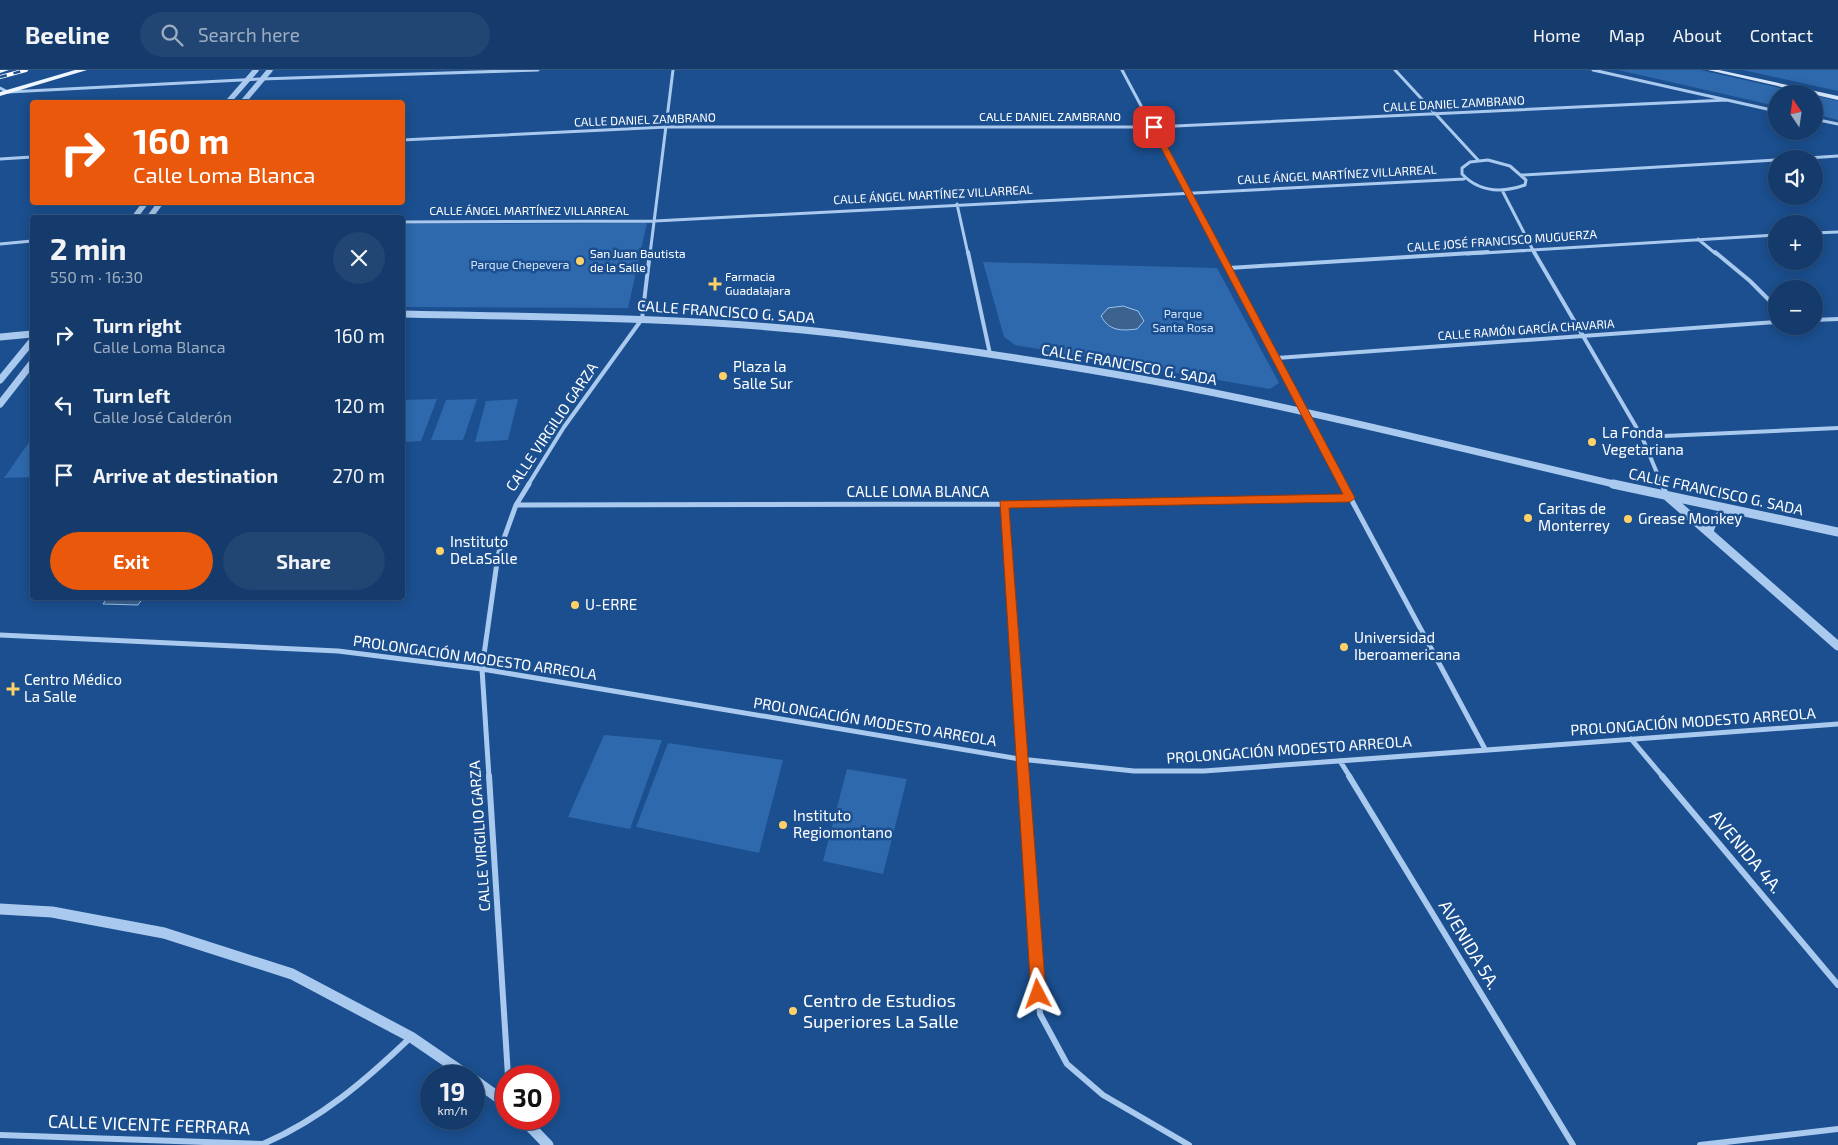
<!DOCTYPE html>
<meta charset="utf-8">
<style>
:root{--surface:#143b6b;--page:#214673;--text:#f1f3f6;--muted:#9dadc1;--line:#33557e;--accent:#ea580c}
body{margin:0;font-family:"Exo 2",sans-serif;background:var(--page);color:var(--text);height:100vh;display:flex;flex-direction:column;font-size:19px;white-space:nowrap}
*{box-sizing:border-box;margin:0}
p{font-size:16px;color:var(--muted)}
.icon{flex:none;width:28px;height:28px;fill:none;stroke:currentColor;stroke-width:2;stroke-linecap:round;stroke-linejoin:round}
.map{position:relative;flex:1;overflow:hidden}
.side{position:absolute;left:30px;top:145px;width:375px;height:385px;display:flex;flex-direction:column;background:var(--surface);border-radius:5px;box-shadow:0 2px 12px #0003,0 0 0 1px var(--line)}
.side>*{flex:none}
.hud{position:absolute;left:30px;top:30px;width:375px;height:105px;border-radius:5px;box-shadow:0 2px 12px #0003,0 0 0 1px var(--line);background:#ea580c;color:#fff;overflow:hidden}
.needle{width:32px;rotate:347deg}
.controls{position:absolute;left:1768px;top:15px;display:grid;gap:10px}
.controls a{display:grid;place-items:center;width:55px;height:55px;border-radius:50%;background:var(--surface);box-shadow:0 2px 12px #0003,0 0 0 1px var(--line);font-size:25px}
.speed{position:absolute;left:420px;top:995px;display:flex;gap:10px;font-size:25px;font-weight:700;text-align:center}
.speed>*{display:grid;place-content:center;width:65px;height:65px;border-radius:50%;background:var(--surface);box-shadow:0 2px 12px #0003,0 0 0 1px var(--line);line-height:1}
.speed small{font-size:12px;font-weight:400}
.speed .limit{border:8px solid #d22;background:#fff;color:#111}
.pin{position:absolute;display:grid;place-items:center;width:42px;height:42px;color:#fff;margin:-21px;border-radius:10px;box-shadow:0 2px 8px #0006}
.me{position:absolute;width:55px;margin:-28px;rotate:356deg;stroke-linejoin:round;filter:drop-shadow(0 0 4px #0008)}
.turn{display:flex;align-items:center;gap:18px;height:105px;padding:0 20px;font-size:22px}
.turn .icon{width:65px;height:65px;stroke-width:2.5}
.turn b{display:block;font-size:35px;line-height:42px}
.round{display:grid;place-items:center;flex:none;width:52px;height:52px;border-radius:26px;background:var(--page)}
.overview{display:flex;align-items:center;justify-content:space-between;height:85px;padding:0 20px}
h1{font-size:30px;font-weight:700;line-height:38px}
.cta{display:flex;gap:10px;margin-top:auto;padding:10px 20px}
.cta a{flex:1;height:58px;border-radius:30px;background:var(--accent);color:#fff;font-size:20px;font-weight:700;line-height:58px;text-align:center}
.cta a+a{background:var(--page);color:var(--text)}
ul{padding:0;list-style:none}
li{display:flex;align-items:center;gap:15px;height:70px;padding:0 20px}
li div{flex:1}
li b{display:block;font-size:19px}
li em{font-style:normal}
header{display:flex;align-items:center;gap:30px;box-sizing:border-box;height:70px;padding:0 25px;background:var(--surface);border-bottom:1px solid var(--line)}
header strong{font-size:24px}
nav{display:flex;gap:28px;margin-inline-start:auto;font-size:18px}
.search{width:350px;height:45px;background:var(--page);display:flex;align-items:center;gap:12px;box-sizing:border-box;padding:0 18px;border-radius:28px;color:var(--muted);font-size:19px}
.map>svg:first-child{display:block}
.green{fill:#2e69ad}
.water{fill:#3c6290;stroke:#9cc4f0}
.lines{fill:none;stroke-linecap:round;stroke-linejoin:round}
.minor-far3{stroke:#a9c9ee;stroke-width:3}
.minor-far2{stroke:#a9c9ee;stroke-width:4}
.minor-far1{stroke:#a9c9ee;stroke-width:5}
.minor{stroke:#a9c9ee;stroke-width:6}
.tertiary-far3{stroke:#a9c9ee;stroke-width:5.5}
.tertiary-far2{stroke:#a9c9ee;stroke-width:7}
.tertiary-far1{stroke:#a9c9ee;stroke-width:9}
.tertiary{stroke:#a9c9ee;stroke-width:11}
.secondary{fill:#d6e6fa;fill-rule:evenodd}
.primary{fill:#f0f6ff;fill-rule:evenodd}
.rail-casing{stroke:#fff;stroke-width:4}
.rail{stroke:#1b4f8f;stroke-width:2.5;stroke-dasharray:7;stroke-linecap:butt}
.route{fill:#ea580c;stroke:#983908}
.poi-dot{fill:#ffd166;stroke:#1b4f8f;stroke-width:2}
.labels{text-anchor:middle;stroke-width:5;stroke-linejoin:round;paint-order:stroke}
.far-street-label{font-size:12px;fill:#fff;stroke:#1b4f8f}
.far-poi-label{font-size:12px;fill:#fff;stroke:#1b4f8f;text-anchor:start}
.far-park-label{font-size:12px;fill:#cfe3fa;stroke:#1b4f8f}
.street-label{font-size:15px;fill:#fff;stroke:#1b4f8f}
.poi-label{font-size:15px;fill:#fff;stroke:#1b4f8f;text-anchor:start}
.near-street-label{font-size:18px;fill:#fff;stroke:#1b4f8f}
.near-poi-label{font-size:18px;fill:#fff;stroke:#1b4f8f;text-anchor:start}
</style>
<header>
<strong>Beeline</strong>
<div class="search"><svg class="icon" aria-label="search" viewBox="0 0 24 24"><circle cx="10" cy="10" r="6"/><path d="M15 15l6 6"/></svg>Search here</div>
<nav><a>Home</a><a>Map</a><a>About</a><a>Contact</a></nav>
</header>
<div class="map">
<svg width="1838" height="1075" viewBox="0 0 1838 1075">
<rect width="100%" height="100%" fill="#1b4f8f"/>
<!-- green -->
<path class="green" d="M1618,0h82l107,24h-31v12z
M1743,0h95v21z
M1814,25l24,6v19l-24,-6z
M647,153l-19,85 -225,-1 -1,-83z
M983,192l234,6 62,115 -9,6 -255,-44 -11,-8z
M437,329l-16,42 -18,1v-42z
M477,329l-14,41h-32l15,-40z
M518,329l-10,41 -33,2 11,-41z
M32,368v39l-28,1z
M604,665l58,5 -32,89 -62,-12z
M668,673l115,17 -24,93 -123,-26z
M847,699l60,10 -24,95 -60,-13z"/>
<!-- water -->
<path class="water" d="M1123,236l15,5 6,10 -7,8c-16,2 -28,2 -36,-13l7,-8z
M107,528h36l-5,7 -35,-1z"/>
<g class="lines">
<!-- minor-far3 -->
<path class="minor-far3" d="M1122,0l98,184
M1395,0l83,90
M1593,0l183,41
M0,18l8,4 253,-13 277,-9
M1814,49l24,5
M402,70l264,-13h488l573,-27
M0,89l32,-2
M1792,89l46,-3
M1488,90l22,6 16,14 -1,5c-23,8 -45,8 -63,-11v-6l8,-6z
M1522,105l254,-15
M1503,122l32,62
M957,134l11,50
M402,152l253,-1 809,-42
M1814,163l24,-1
M1698,169l18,15
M0,174l32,-3
M650,184l23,-184
M1467,184l309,-19"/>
<!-- minor-far2 -->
<path class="minor-far2" d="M968,182l22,102
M1220,182l124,233
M1534,182l108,185 20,48
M1715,182l35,29 26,26
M1229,198l259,-16
M1814,250l24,-1
M1277,288l499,-36
M1642,367l196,-9
M528,415l36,-58 78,-108 8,-67"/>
<!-- minor-far1 -->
<path class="minor-far1" d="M1343,414l142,265
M1662,414l5,12
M1004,434l17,273
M516,435l488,-1 346,-6
M0,565l338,16 144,18 538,90 114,12h70l634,-47
M1631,669l32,38
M1340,691l10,16
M489,707l-7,-108 16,-114 18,-50 13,-21"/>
<!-- minor -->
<path class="minor" d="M489,706l19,300
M1021,706l19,238 27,50 36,31 86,50
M1349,706l224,369
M1662,706l176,209
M0,1065l263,9c58,-25 103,-64 148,-107
M1700,1075l138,-16"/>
<!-- tertiary-far3 -->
<path class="tertiary-far3" d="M228,32l28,-32
M243,32l27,-32
M134,148l12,-16
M149,148l12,-16"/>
<!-- tertiary-far2 -->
<path class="tertiary-far2" d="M402,244c146,3 293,3 439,20 104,13 209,28 312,47 156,29 310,68 465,104
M0,267l32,-3
M0,310l32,-39
M0,334l32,-41"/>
<!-- tertiary-far1 -->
<path class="tertiary-far1" d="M1613,414l225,48
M1667,426l171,150
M1709,462c3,-14 12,-19 26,-20"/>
<!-- tertiary -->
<path class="tertiary" d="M0,839l52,3 112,21 128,41 119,63 57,39
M474,1010l32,23
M523,1049l25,26"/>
<!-- secondary -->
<path class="secondary" d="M1708,0h11l119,26v4z"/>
<!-- primary -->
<path class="primary" d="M0,0h9l-9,3z
M75,0h12l-87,26v-4z"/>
<!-- rail casing -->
<g class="rail-casing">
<path id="rail" d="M0,7l26,-7"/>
</g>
<!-- rail -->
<use href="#rail" class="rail"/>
</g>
<!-- route -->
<path class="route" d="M1154,55l3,2 198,371 -5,4 -341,6 37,486 -2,6 -6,2 -5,-2 -2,-6 -31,-493 343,-7 -193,-367z"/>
<!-- markers -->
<g class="poi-dot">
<circle cx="580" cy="191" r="5"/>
<path d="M712.5 206.5h5v5h5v5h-5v5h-5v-5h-5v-5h5z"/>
<circle cx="723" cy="306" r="5"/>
<circle cx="1592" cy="372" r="5"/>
<circle cx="1528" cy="448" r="5"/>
<circle cx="1628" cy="449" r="5"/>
<circle cx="440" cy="481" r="5"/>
<circle cx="575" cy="535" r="5"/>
<circle cx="1344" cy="577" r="5"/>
<path d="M10.5 611.5h5v5h5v5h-5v5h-5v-5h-5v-5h5z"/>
<circle cx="783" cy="755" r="5"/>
<circle cx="793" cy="941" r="5"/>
</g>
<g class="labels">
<!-- far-street labels -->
<g class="far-street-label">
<text transform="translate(1454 34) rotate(-3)" y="4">CALLE DANIEL ZAMBRANO</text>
<text x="1050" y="51">CALLE DANIEL ZAMBRANO</text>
<text transform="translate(645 50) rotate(-2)" y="4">CALLE DANIEL ZAMBRANO</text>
<text transform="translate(1337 105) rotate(-3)" y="4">CALLE ÁNGEL MARTÍNEZ VILLARREAL</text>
<text transform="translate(933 125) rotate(-3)" y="4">CALLE ÁNGEL MARTÍNEZ VILLARREAL</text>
<text x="529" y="145">CALLE ÁNGEL MARTÍNEZ VILLARREAL</text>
<text transform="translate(1502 171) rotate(-4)" y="4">CALLE JOSÉ FRANCISCO MUGUERZA</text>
<text transform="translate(1526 260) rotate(-4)" y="4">CALLE RAMÓN GARCÍA CHAVARIA</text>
</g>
<!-- far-poi labels -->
<g class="far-poi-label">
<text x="590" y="188">San Juan Bautista<tspan x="590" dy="14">de la Salle</tspan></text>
<text x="725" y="211">Farmacia<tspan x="725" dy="14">Guadalajara</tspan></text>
</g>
<!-- far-park labels -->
<g class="far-park-label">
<text x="520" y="199">Parque Chepevera</text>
<text x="1183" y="248">Parque<tspan x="1183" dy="14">Santa Rosa</tspan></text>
</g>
<!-- street labels -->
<g class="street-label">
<text transform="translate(726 242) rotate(4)" y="5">CALLE FRANCISCO G. SADA</text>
<text transform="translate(1129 295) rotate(10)" y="5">CALLE FRANCISCO G. SADA</text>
<text transform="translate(552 357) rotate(-56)" y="5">CALLE VIRGILIO GARZA</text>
<text x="918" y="427">CALLE LOMA BLANCA</text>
<text transform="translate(1716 422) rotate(12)" y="5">CALLE FRANCISCO G. SADA</text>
<text transform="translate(475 588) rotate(8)" y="5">PROLONGACIÓN MODESTO ARREOLA</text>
<text transform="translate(875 652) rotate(9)" y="5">PROLONGACIÓN MODESTO ARREOLA</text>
<text transform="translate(1693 652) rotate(-4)" y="5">PROLONGACIÓN MODESTO ARREOLA</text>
<text transform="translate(1289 680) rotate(-4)" y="5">PROLONGACIÓN MODESTO ARREOLA</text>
<text transform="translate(480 766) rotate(-94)" y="5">CALLE VIRGILIO GARZA</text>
</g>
<!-- poi labels -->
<g class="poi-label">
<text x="733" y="302">Plaza la<tspan x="733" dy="17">Salle Sur</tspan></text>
<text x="1602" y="368">La Fonda<tspan x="1602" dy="17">Vegetariana</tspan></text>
<text x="1538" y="444">Caritas de<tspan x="1538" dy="17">Monterrey</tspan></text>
<text x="1638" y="454">Grease Monkey</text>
<text x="450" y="477">Instituto<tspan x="450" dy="17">DeLaSalle</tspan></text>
<text x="585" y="540">U-ERRE</text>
<text x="1354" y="573">Universidad<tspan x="1354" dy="17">Iberoamericana</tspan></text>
<text x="24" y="615">Centro Médico<tspan x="24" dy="17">La Salle</tspan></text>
<text x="793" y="751">Instituto<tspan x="793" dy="17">Regiomontano</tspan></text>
</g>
<!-- near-street labels -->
<g class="near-street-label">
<text transform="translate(1746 782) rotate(50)" y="6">AVENIDA 4A.</text>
<text transform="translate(1469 875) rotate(59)" y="6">AVENIDA 5A.</text>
<text transform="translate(149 1055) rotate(2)" y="6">CALLE VICENTE FERRARA</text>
</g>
<!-- near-poi labels -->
<g class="near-poi-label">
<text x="803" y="937">Centro de Estudios<tspan x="803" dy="21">Superiores La Salle</tspan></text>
</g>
</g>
</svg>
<div class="controls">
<a><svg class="needle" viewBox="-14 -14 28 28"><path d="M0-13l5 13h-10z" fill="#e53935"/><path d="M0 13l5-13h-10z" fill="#9dadc1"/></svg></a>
<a><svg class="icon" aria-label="sound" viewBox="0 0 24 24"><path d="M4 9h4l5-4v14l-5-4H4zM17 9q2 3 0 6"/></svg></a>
<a>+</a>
<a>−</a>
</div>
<div class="speed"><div>19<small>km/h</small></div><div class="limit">30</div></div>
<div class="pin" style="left:1154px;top:57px;background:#d93025"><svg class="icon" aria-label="arrive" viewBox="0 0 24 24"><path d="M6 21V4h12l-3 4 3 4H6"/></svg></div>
<svg class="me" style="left:1038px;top:924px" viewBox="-20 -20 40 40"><path d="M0-17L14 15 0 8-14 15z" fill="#ea580c" stroke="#fff" stroke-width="4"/></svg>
<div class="hud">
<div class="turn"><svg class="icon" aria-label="right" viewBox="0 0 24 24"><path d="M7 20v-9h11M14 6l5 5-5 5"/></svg><div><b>160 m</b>Calle Loma Blanca</div></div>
</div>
<section class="side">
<div class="overview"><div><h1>2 min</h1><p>550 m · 16:30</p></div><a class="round"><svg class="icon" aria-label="close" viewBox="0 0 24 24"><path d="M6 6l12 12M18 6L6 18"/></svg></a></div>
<ul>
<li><svg class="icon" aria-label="right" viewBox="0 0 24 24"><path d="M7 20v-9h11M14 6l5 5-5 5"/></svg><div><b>Turn right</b><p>Calle Loma Blanca</p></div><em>160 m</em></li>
<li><svg class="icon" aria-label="left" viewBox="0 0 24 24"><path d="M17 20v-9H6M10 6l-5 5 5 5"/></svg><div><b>Turn left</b><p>Calle José Calderón</p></div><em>120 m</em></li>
<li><svg class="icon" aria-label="arrive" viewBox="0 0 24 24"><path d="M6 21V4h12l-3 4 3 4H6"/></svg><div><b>Arrive at destination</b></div><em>270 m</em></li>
</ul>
<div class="cta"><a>Exit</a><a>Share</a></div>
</section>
</div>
